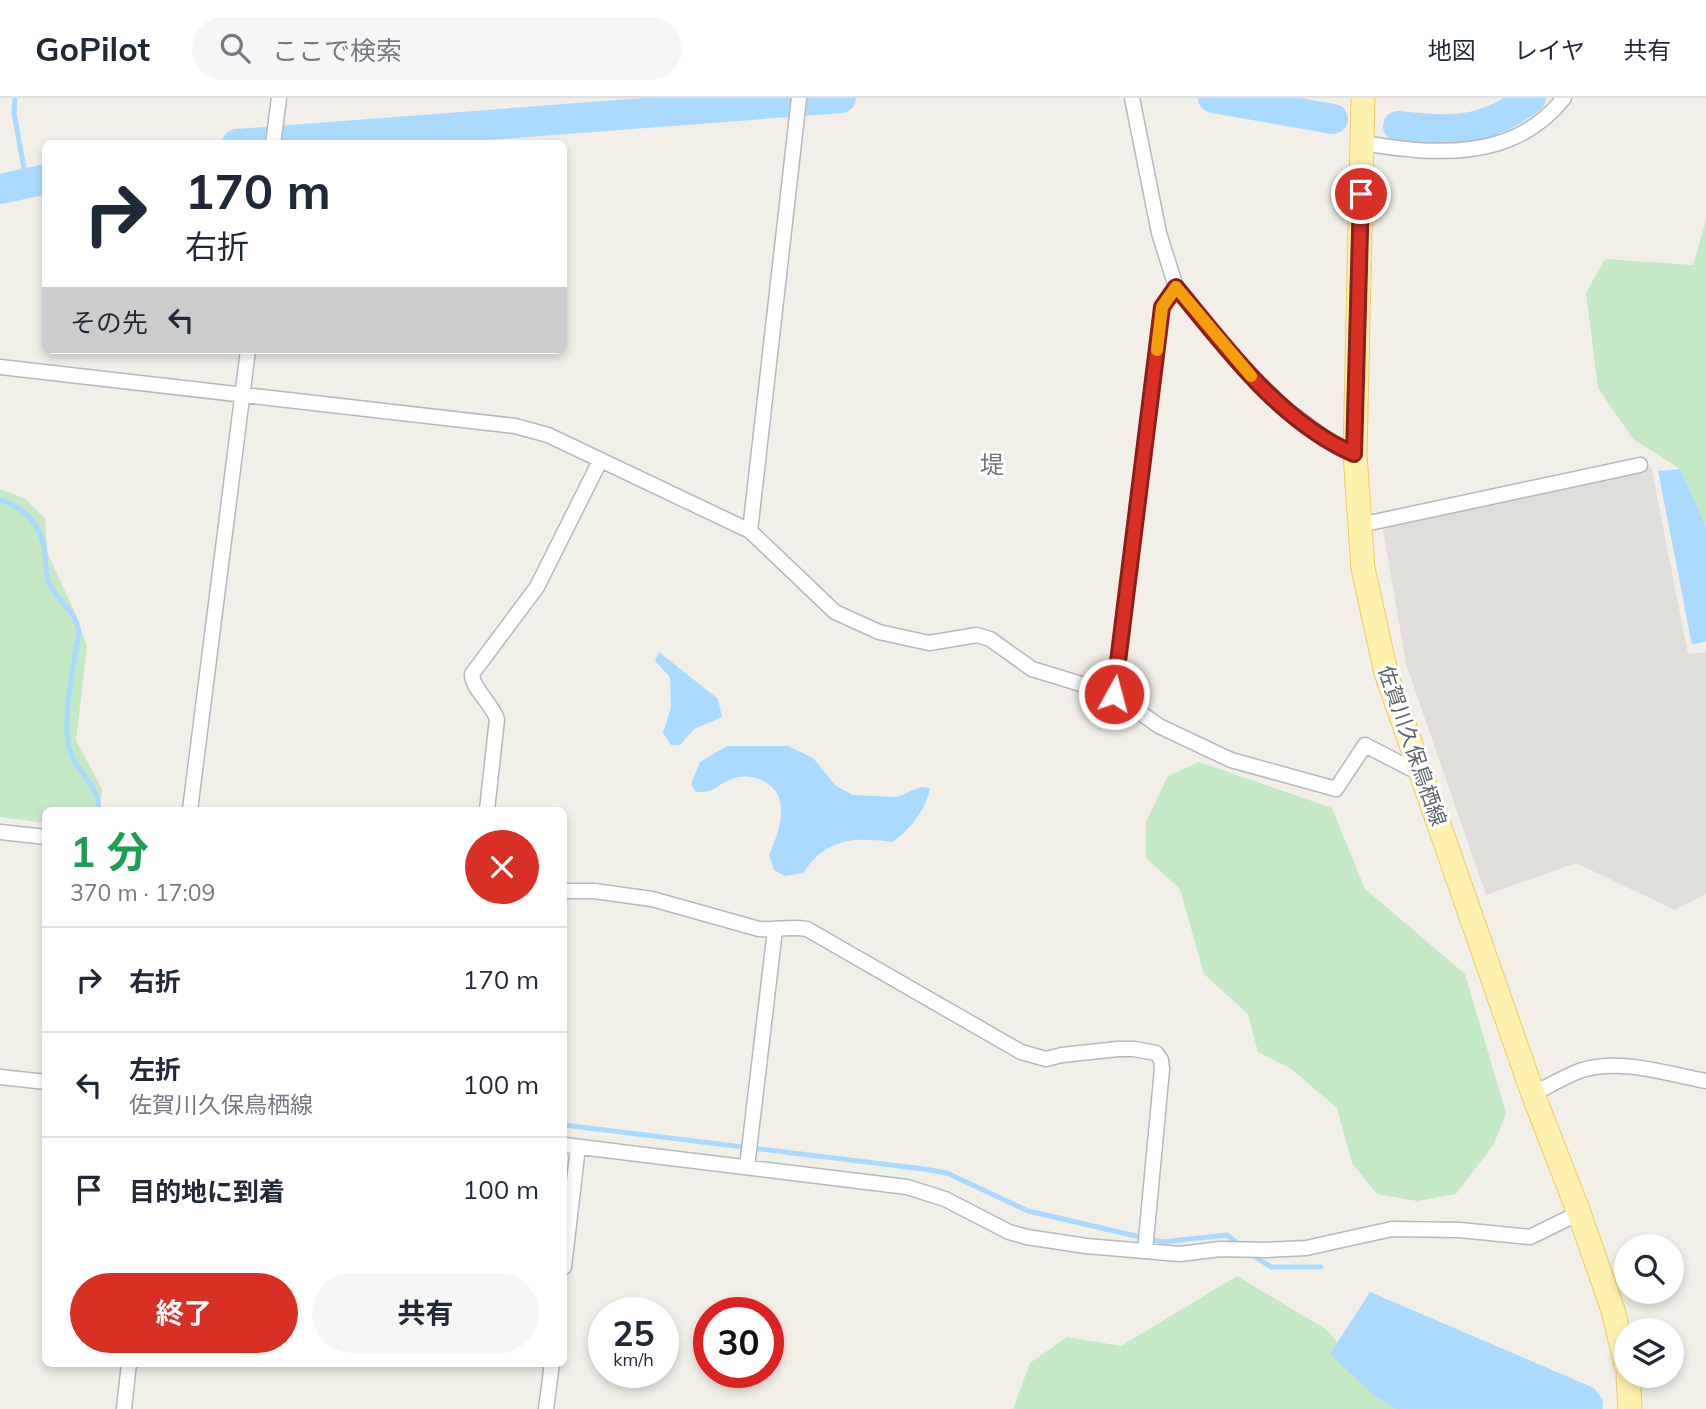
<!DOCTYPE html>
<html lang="ja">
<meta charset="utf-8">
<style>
:root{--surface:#fff;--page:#f6f6f7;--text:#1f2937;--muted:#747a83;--line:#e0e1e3;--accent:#d93025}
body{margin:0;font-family:Mulish,"Noto Sans JP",sans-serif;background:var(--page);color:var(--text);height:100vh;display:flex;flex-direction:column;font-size:26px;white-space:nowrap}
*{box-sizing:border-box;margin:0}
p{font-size:23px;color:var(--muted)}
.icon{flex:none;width:38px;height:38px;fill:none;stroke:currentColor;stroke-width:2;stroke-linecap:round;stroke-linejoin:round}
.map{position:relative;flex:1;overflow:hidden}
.drawer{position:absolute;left:42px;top:709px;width:525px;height:560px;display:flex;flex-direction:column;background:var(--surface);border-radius:10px;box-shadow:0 4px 10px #0003}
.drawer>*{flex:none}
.banner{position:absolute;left:42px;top:42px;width:525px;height:214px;border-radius:10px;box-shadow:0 4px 10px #0003;background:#fff;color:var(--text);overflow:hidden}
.buttons{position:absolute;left:1614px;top:1136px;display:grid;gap:14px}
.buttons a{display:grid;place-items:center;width:70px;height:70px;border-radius:50%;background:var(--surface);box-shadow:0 4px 10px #0003;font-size:35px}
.speed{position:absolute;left:588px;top:1199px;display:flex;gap:14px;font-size:35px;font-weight:700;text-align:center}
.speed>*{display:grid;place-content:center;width:91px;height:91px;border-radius:50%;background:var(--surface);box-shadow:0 4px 10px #0003;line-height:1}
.speed small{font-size:18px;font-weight:400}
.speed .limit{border:10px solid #d22;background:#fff;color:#111}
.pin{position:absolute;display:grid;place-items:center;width:60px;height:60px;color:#fff;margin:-30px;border:4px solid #fff;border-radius:50%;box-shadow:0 2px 7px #0007}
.me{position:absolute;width:77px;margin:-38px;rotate:7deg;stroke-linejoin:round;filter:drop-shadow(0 0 5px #0008)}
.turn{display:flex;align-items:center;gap:24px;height:147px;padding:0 28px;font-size:32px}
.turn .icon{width:91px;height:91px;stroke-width:2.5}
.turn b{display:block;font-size:49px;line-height:60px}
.then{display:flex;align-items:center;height:66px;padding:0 28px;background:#0003;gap:14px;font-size:26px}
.round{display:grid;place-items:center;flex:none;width:74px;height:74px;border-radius:37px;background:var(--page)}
.overview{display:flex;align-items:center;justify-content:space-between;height:119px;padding:0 28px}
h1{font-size:42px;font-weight:700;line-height:52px;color:#1e9e55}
.cta{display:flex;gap:14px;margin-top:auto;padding:14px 28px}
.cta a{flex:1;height:80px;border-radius:42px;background:var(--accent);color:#fff;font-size:28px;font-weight:700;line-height:80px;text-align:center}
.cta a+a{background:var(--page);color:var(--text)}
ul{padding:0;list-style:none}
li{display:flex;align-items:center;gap:21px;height:105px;padding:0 28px;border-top:2px solid var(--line)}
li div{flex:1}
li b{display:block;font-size:26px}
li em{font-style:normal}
header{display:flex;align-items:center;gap:42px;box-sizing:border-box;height:98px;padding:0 35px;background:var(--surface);border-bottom:2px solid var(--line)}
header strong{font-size:33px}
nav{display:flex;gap:38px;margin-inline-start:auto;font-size:24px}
.search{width:490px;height:63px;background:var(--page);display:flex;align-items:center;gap:18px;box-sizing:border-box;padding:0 24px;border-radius:38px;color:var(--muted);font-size:26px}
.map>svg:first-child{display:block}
.industrial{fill:#e0deda}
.green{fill:#c5e8c5}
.water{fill:#aadaff}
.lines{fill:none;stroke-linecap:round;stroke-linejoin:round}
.stream{stroke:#aadaff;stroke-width:5}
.river{stroke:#aadaff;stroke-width:30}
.street-casing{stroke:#b5b8bc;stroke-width:17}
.primary-casing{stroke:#f2c960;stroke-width:25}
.street{stroke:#fff;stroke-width:14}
.primary{stroke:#fff2af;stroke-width:23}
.route-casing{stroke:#8d1f18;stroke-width:18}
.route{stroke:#d93025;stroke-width:12}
.slow{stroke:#f59e0b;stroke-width:12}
.labels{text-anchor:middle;stroke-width:6;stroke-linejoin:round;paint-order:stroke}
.street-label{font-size:21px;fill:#5f6368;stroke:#fff}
.quarter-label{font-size:24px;fill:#70757a;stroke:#fff}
</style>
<header>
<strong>GoPilot</strong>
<div class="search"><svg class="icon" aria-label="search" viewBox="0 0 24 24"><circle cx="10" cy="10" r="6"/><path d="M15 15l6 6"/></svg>ここで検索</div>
<nav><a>地図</a><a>レイヤ</a><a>共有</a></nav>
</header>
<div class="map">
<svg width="1706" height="1311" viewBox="0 0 1706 1311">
<rect width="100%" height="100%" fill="#f1efe8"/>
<!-- industrial -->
<path class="industrial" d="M1651,368l37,188 18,-2v242l-31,16 -99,-47 -90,32 -80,-231 -24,-140z"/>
<!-- green -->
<path class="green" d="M1706,123v306l-26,-58 -47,-30 -35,-51 -12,-95 19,-34 88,6z
M0,391l24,9 21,20 2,34 29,63 11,32 -11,93 26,49 -2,21h-54l-1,13 -45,-6z
M1199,664l133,46 33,81 100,85 41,139 -12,31 -38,50 -39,7 -40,-7 -25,-31 -15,-55 -47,-40 -32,-16 -10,-38 -44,-40 -24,-85 -34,-31v-36l22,-46z
M1237,1178l90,54 48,57 35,22h-397l17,-46 37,-26 54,9z"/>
<!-- water -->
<path class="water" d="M1680,371l26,58v114l-14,4 -34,-174z
M659,554l59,47 4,18 -28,12 -14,16h-9l-8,-12 8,-26 -1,-30 -15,-16z
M727,648h61l25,12 23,28 17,9 44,2 24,-10 9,1c-4,22 -20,42 -38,54 -39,-5 -65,-4 -89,31l-18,3 -11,-6 -5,-15c10,-23 24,-59 -6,-74 -10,-5 -21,-6 -32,-2 -16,7 -16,14 -35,13l-5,-8 9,-22z
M1370,1194l224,96 9,12 -1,9h-205l-21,-12 -46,-43z"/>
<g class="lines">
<!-- stream -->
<path class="stream" d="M15,0l-1,15 10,55 -6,17
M0,402c27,8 42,26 45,54 1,9 0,20 3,27 8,20 28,29 31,51 -5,34 -17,81 -10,115 5,25 30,35 30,63
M564,1027l360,44 23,4 81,38 134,31 65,-7 14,11
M1251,1156l20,13h50"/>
<!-- river -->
<path class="river" d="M1213,0l120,21
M1398,28c56,6 87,7 133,-28
M237,46l604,-46
M0,91l46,-10"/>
<!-- street casing -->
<g class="street-casing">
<path id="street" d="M1132,0l27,135 17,54 68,82 42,40 51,38 18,7
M1363,44c17,5 35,6 53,8 57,4 110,-4 148,-52
M273,46l6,-46
M0,269l515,59 33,9 202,96 85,81 44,20 50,11 48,-8 13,4 42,30 82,25 45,32 72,34 105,29 29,-44 56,29
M1360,427l280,-60
M750,433l49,-433
M1114,596l48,-387 14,-20
M190,712l58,-460
M487,712l10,-91c-6,-17 -25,-30 -25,-45l65,-87 63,-126
M0,734l46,5
M564,793h30l58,8 107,30c17,1 32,-3 48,0l214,123 25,7 16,-4 56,-6h16l22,4 5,7 1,9 -17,182
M0,979l46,5
M1533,996c16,-8 32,-18 49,-24 39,-12 86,4 124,11
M564,1047l343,42 38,12 64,33 18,5 59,9 94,8 40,-5 46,1 40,-2 86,-19 68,1 70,7 49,-24
M747,1069l28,-237
M564,1169l14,-120
M124,1311l5,-46
M546,1311l6,-46"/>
</g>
<!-- primary casing -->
<g class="primary-casing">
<path id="primary" d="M1363,0l-8,356 8,114 23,105 147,421 46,119 34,97 13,55
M1628,1278l2,33"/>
</g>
<!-- street -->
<use href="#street" class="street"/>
<!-- primary -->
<use href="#primary" class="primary"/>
</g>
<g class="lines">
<!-- route casing -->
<g class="route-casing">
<path id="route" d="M1114,596l48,-387 14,-20c51,62 103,134 178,167l7,-260"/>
</g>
<!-- route -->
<use href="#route" class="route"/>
<!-- slow -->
<path class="slow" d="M1157,252l5,-43 14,-20 75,89"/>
</g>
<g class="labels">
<!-- street labels -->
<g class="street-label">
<text transform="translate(1412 648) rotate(71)" y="7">佐賀川久保鳥栖線</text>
</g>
<!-- quarter labels -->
<g class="quarter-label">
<text x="992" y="375">堤</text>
</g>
</g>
</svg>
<div class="buttons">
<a><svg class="icon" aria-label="search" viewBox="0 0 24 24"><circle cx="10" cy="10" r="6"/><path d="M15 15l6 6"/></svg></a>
<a><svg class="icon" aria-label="layers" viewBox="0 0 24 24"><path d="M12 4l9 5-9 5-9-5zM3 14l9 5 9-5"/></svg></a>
</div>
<div class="speed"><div>25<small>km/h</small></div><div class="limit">30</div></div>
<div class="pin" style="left:1361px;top:96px;background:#d93025"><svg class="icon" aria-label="arrive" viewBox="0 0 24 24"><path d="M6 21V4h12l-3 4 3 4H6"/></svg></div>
<svg class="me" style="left:1114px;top:596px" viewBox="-20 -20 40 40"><circle r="17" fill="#d93025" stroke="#fff" stroke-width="3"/><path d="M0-11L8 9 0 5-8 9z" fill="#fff"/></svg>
<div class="banner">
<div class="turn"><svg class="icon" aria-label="right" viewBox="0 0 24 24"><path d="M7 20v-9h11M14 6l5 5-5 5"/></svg><div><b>170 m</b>右折</div></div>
<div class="then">その先<svg class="icon" aria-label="left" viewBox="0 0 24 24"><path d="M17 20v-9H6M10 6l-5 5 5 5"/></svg></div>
</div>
<section class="drawer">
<div class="overview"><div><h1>1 分</h1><p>370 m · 17:09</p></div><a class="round" style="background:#d93025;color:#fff"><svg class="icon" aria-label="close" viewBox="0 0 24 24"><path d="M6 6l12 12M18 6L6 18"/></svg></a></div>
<ul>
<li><svg class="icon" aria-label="right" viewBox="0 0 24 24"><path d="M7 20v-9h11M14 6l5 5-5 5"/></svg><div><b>右折</b></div><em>170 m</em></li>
<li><svg class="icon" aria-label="left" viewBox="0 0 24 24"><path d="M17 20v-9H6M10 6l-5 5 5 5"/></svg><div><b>左折</b><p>佐賀川久保鳥栖線</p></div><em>100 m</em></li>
<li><svg class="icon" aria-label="arrive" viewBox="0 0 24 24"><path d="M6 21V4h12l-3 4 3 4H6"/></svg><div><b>目的地に到着</b></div><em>100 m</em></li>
</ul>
<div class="cta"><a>終了</a><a>共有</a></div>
</section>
</div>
